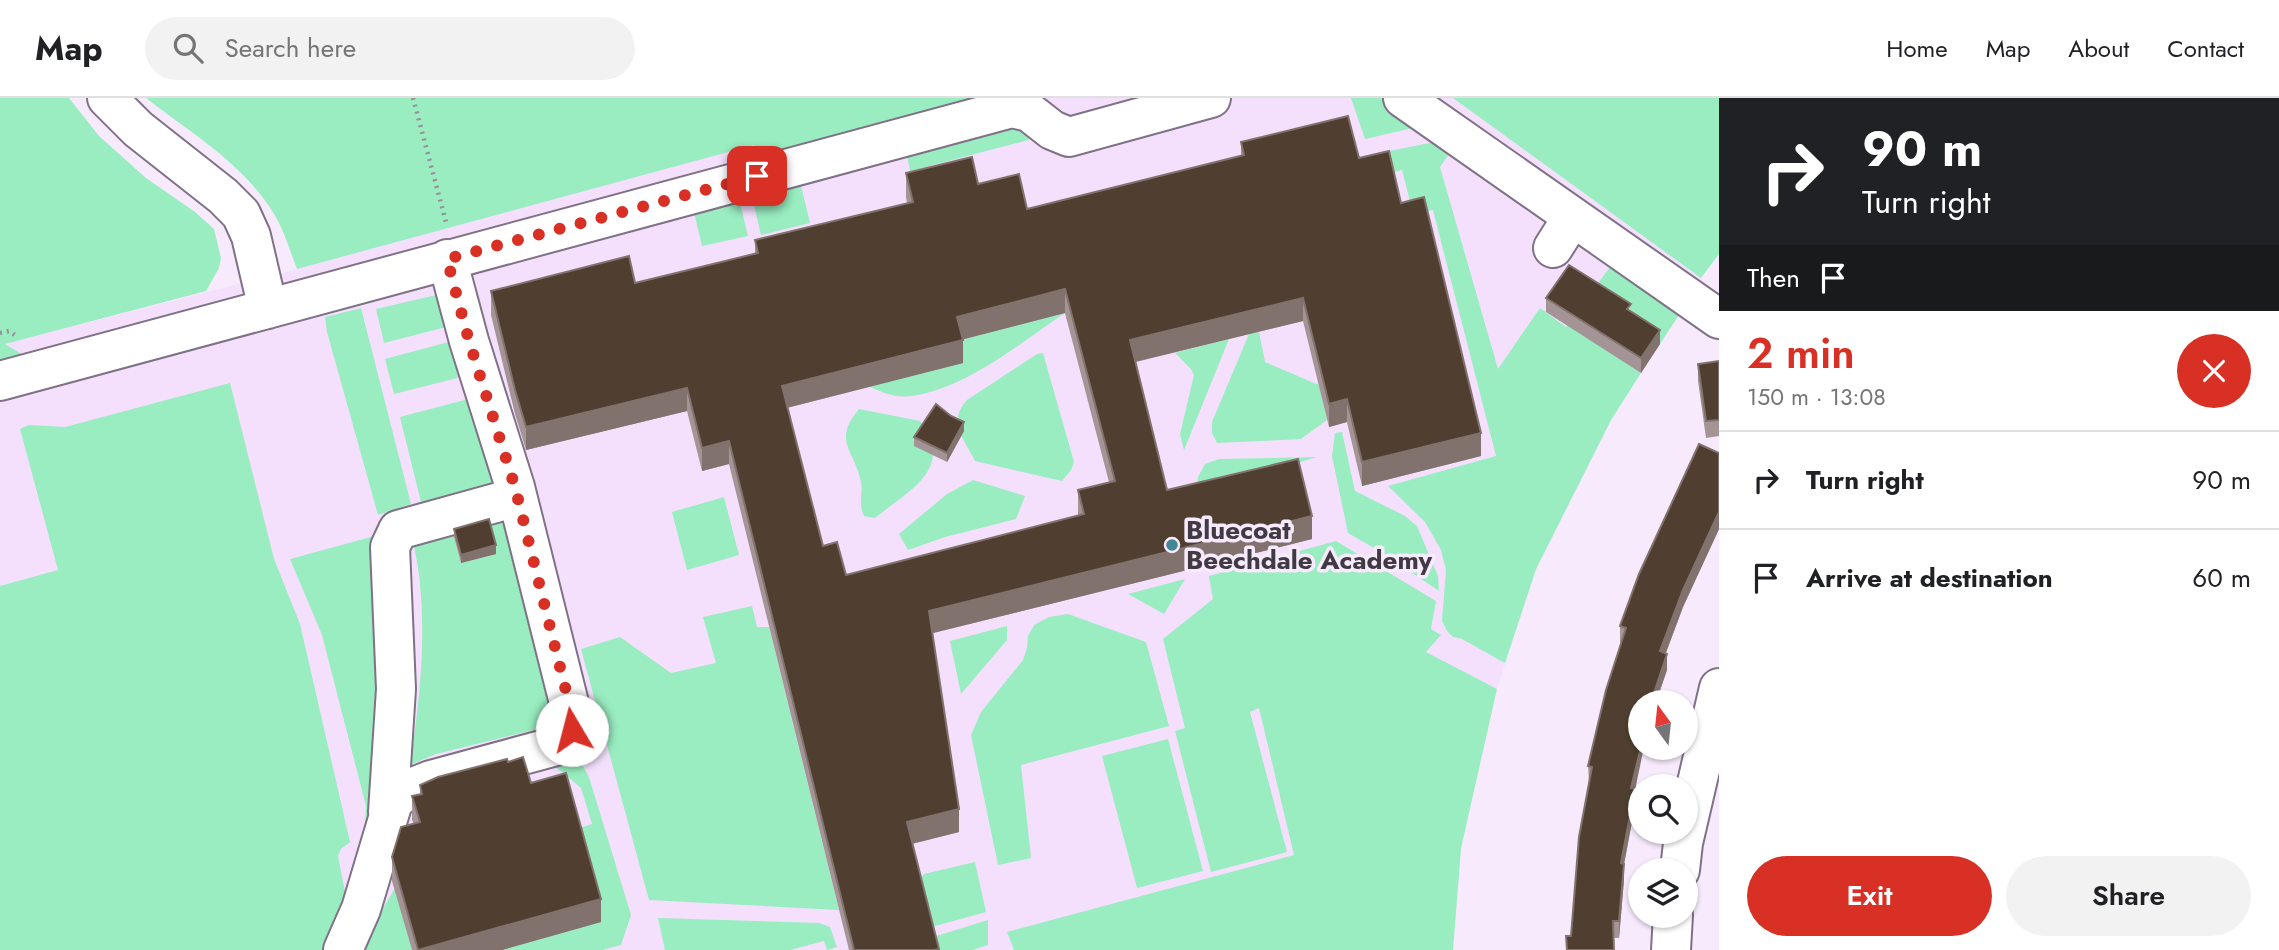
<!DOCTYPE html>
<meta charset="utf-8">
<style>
:root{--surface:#fff;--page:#f2f2f2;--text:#202124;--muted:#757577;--line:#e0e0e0;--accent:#d93025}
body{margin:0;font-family:Jost,sans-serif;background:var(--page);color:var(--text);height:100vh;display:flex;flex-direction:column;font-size:26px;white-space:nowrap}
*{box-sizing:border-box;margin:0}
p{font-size:23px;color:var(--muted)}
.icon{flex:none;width:38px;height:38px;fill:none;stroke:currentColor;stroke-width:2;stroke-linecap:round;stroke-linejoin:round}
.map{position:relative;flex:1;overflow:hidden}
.drawer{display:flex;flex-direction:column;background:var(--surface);width:560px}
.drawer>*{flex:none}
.guide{background:#202124;color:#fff;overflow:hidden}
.needle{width:46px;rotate:345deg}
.controls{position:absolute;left:1628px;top:592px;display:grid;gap:14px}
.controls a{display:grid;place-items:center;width:70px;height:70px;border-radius:50%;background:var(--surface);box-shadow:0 2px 5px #0004;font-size:35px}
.pin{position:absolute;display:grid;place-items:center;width:60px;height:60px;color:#fff;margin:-30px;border-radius:14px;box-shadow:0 4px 10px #0006}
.me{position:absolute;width:77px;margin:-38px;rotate:352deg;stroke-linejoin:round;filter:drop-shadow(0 0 5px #0008)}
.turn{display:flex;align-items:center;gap:24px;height:147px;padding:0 28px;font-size:32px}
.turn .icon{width:91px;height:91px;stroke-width:2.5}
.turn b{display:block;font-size:49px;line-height:60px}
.then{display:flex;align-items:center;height:66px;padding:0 28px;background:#0003;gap:14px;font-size:26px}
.round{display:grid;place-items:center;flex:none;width:74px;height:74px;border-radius:37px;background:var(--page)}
.summary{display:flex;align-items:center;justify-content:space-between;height:119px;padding:0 28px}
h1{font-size:42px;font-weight:600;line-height:52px;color:var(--accent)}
.cta{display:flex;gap:14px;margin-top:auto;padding:14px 28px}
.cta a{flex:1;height:80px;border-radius:42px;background:var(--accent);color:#fff;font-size:28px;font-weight:600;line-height:80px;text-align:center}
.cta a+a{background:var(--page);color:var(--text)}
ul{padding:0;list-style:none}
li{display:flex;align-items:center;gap:21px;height:98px;padding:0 28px;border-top:2px solid var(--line)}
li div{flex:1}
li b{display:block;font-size:26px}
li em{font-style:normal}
header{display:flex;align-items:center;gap:42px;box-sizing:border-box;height:98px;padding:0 35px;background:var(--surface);border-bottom:2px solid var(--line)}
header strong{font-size:33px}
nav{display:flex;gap:38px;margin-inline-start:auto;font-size:24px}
.search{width:490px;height:63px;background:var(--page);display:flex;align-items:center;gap:18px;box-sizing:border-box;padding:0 24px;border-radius:38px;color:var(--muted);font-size:26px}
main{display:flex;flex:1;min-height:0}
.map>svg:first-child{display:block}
.built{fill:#f4e0fd}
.green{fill:#99edc0}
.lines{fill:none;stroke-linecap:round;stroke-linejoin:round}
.minor-casing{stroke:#807286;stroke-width:42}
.path{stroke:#988e9c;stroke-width:4.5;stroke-dasharray:2 5;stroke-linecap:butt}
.minor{stroke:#fff;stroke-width:38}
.wall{fill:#a49496;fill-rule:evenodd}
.shaded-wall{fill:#82726e}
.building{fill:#503f30;stroke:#82726e;stroke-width:2;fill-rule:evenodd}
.route{stroke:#d93025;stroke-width:12;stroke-dasharray:0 21.6}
.poi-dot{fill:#428793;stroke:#f7eafd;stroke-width:2.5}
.labels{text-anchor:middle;stroke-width:7;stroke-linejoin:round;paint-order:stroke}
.poi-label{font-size:26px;font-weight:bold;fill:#413a43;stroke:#f7eafd;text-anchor:start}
</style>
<header>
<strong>Map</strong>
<div class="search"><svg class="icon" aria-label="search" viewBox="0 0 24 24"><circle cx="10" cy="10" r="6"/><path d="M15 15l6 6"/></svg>Search here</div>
<nav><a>Home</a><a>Map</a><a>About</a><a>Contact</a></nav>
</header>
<main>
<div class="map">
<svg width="1719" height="852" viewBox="0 0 1719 852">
<rect width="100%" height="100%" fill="#f7eafd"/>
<!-- built -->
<path class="built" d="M925,0h528l248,180 -90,142 -75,150 -39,119 -36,159 -8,102h-1453v-605l297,-76z"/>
<!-- green -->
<path class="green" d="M0,0h69l30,38 47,42 49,34 19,17 7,29 -2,10 -13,23 -201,53 20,12 -25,7z
M146,0h850l-236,61 -6,-14 -457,124c-7,-18 -13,-39 -23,-55 -31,-51 -82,-80 -128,-116z
M1351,0h38l37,27 -61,14z
M1453,0h266v156l-18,24z
M1023,20l6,22 -119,31 -4,-22z
M1445,42l9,7 -14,20 58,202 42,-61 26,19 44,-60 69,48 -19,29 -75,-8 56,37 -30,47 -75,149 -31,94 -43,-24 -9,-2 -6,-6 -5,-10 4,-51 -5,-20 -16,-28 -37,-36 108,-30 -63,-246 -20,3 -11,-43 -29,8 -4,-23z
M799,79l11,46 -49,12 -11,-46z
M738,96l10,42 -46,10 -10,-42z
M445,195l9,32 -70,18 -8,-34z
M361,210l50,196 -33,11 -51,-183 -2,-15z
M1065,215c-45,30 -98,75 -153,83 -15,2 -29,-3 -42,-9l87,-46z
M1259,234l6,30 54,23 8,35 -26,19 -84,4 -5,-10v-11l37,-88z
M1229,241l-45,111 -4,-16 14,-59 -3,-6 -16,-16z
M456,242l9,36 -71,18 -9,-35z
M1043,255l31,109 -3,8 -9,11 -87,-20c-11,-22 -28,-39 -8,-61l70,-46z
M230,285l44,176 26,65 50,218 -9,7 -3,7 11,56 -17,38h-332v-364l58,-16 -38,-141 9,-4 36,2z
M472,300l22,85 -73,19 -21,-85z
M859,311l61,12c37,47 -12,70 -45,97l-11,-2c-6,-14 -1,-21 -3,-34 -7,-34 -29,-40 -2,-73z
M1342,334l13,59 50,25 12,10 21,50 1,15 -58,-39 -33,-19 -16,-77 3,-23z
M1317,359l-26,8 -96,42 3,-30 7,-13 14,-5z
M973,382l52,16 -9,23 -71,18 -37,13 -9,-16 48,-40z
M724,399l15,58 -52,15 -15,-58z
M513,410l41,206 -16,15 -102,25 -26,11c9,-60 16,-119 10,-180 -1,-18 -6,-36 -9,-54l39,-9 11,41 35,-9 -10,-39z
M382,436l-3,269 -15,36 2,-33 -44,-171 -32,-76z
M1336,443l100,60 -5,28 10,6 -15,17 71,37 -36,159 -8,102h-439l-7,-18 287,-77 -35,-147 -9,4 37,140 -76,20 -36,-141 10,-3 -22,-89 50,-40 -4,-23z
M1185,481l-21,35 -36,-20z
M752,508l5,21h12l70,283 -190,-10 -68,-251 39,-12 51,36 45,-10 -13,-46z
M1068,516l78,28 23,84 -148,39 10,93 -33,7 -27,-130 10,-23 42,-52 4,-12 1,-12 6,-11 15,-8z
M1007,528v14l-46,54 -11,-53z
M1168,641l35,132 -66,17 -35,-132z
M560,653l18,6 11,20 42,138 -10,30 -19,5h-100l99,-28 -26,-93 17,-5 -11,-36 -38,-32z
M975,764l11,50 -58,16 -11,-45 7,-9z
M395,790l17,62h-54z
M658,820l161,5 11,4 7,20 -10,3 -3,-9 -34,9h-125z
M988,822v25l-15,5h-40l-3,-12z"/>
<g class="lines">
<!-- minor casing -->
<g class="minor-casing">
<path id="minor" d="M107,0l31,31 85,67 18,18 10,22 17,73
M1403,0l316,221
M1553,150l19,-30
M0,283l1012,-273 17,4 23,18 17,7 142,-39
M388,714l8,-123 -6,-142 8,-17 119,-33
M1680,772l3,-27 36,-155
M343,852l18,-41 32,-107 13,-12 25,-10 129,-35c10,-8 12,-13 13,-26l-58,-232 -46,-146 -22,-82
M1671,852l2,-35"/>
</g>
<!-- path -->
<path class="path" d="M413,0l33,124
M0,235l9,-2 7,5"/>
<!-- minor -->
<use href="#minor" class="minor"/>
</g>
<!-- wall -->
<path class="wall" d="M1241,44l118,16 42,45 80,253 -119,30 -15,-64 -18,5 -26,-106 -167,41 31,128 145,49 -379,94 26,199 -47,12 27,106h-90l-120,-486 -27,7 -15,-60 -161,39 -11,-36 -24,-99v-24l144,-8 120,-29v-14l152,-37 -1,-6v-24l72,11 49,25 214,-53zM1065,215l44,169 -31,8v26l-232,59 -23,-29 -36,-138 176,-45v-24z
M1546,200l85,14 29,32 -19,29 -95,-61z
M1719,263v75l-13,2 -8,-57v-17z
M951,318l13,15 -17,31 -33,-16v-9z
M1719,355v76l-36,78 -17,46 1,17 -11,32h-16l-5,104 -11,58v16l-5,58 -48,-2 18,-153 -1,-17 34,-123 -2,-1v-16z
M454,431l42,25 -35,9 -7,-26z
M508,664l23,21 70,139 -99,28h-90l-20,-69v-24l22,-33 -2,-4v-24l8,-2v-9z"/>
<!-- shaded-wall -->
<path class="shaded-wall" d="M1065,191v24l-108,28v-24z
M1303,200v23l-173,42v-23z
M1660,232v14l-19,29v-15z
M963,242v23l-181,46v-23z
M687,290v23l-161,39v-23z
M1347,301v23l-18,5v-23z
M964,324v9l-17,31v-9z
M1481,335v23l-119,30v-24z
M729,343v23l-27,7v-23z
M1719,414v17l-36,78 -23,61v-17l23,-61z
M1312,418v23l-383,95v-23z
M496,447v9l-35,9v-8z
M1667,556v16l-11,32h-5z
M1641,649h3l-9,43v16l-14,74v-17l10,-75z
M959,711v23l-52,13v-23z
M1624,766v16l-5,58v-17z
M601,801v23l-99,28h-84z"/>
<!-- building -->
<path class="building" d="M1348,18l11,42 30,-7 12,52 23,-6 57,236 -119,29 -15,-63 -18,5 -26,-106 -173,42 37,150 131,-31 14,57 -383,95 30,198 -52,13 32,127 -5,1h-80l-125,-509 -27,7 -15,-60 -161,39 -11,-37 -24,-99 138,-35 6,27 123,-30 -3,-13 158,-38 -7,-29 66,-16 6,27 41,-10 8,35 217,-54 -3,-13zM1065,191l50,192 -37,9 6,24 -238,61 -9,-33 -14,4 -41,-160 181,-46 -6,-23z
M1569,167l62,39 -4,5 33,21 -19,28 -95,-60z
M1719,263v59l-13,1 -8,-57z
M936,306l15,12 13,6 -17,31 -33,-16z
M1699,346l20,9v59l-36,78 -23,61 7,3 -16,48h-11v45h1l-10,41 4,1 -14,74 3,1 -5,57h-6l1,29h-47l-1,-14h5l8,-99 13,-70 -4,-1 18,-76 20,-62 -6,-2 19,-52z
M489,421l7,26 -35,10 -7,-26z
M523,659l8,26 35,-10 35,126 -183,51 -26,-93 9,-30 19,-5 -8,-26 10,-2 -2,-9 18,-8 69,-18 1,3z"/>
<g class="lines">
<!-- route -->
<path class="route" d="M572,632l1,-11 -58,-232 -46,-146 -22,-82 310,-83"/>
</g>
<!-- markers -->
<circle class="poi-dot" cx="1172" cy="447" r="7"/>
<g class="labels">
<!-- poi labels -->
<g class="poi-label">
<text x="1186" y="441">Bluecoat<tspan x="1186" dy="30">Beechdale Academy</tspan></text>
</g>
</g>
</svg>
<div class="controls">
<a><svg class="needle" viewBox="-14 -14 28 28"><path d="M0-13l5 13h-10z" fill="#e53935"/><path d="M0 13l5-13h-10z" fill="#757577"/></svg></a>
<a><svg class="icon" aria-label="search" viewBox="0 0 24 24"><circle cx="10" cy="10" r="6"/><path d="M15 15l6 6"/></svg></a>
<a><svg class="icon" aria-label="layers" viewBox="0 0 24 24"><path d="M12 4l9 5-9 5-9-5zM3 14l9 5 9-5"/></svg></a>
</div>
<div class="pin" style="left:757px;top:78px;background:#d93025"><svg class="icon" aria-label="arrive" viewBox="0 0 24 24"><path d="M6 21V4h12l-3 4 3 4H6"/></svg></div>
<svg class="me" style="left:572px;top:632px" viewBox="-20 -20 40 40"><circle r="19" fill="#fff"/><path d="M0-13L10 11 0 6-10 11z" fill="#d93025"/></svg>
</div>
<section class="drawer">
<div class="guide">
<div class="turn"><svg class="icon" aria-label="right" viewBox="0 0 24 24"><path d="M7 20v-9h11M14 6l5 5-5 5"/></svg><div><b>90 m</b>Turn right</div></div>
<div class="then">Then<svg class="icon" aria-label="arrive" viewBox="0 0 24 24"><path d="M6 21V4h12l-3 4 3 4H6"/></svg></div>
</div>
<div class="summary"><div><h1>2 min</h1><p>150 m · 13:08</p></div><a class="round" style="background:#d93025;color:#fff"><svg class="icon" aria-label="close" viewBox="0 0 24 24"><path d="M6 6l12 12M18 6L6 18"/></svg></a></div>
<ul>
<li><svg class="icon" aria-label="right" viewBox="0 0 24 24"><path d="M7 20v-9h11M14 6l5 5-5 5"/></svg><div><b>Turn right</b></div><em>90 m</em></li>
<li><svg class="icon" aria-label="arrive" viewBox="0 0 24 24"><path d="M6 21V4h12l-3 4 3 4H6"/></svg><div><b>Arrive at destination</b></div><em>60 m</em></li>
</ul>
<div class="cta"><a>Exit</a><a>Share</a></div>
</section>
</main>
